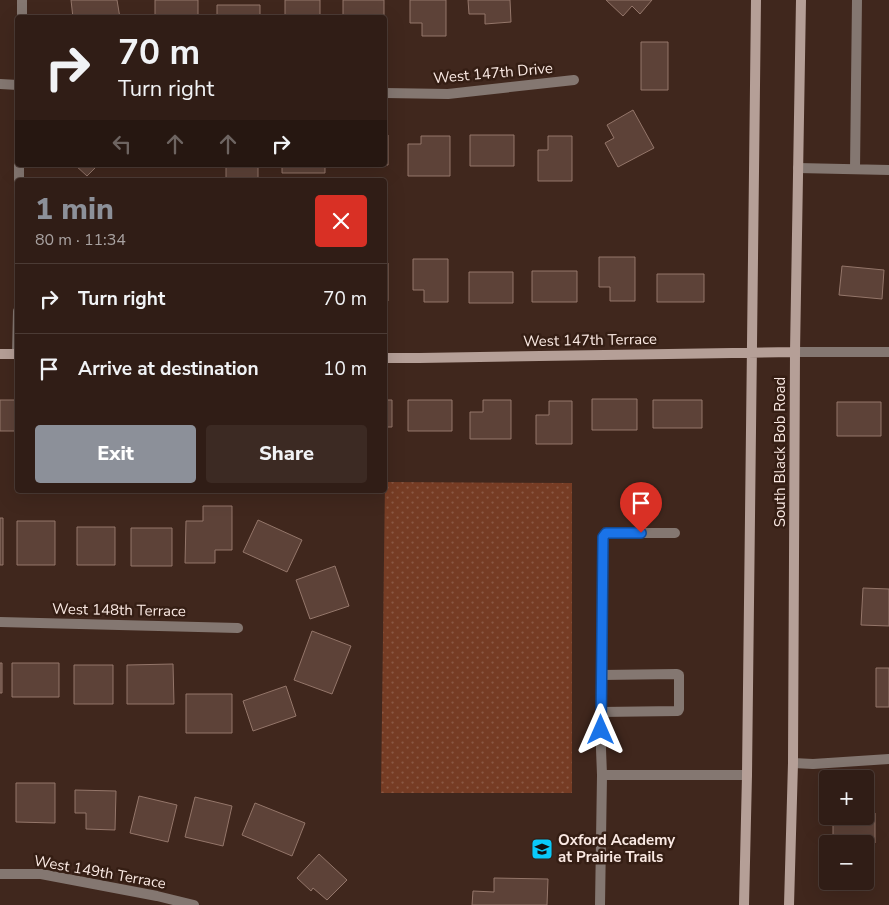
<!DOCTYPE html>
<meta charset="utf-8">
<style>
:root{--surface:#301d16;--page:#3c2a23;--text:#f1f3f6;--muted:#a8a2a1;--line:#4b3b35;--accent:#8c9099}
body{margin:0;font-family:"Nunito Sans",sans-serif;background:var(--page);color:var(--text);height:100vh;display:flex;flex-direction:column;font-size:19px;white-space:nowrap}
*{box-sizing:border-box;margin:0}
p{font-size:16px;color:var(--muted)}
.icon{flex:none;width:28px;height:28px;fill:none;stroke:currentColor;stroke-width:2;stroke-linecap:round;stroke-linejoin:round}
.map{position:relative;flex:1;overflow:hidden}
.drawer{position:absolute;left:15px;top:178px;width:372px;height:315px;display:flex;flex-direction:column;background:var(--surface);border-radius:5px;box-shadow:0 5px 20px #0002,0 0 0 1px var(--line)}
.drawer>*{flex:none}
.guide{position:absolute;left:15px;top:15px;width:372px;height:152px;border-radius:5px;box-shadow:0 5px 20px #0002,0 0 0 1px var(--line);background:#301d16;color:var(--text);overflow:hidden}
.tools{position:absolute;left:819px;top:770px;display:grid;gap:10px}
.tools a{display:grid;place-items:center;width:55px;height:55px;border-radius:5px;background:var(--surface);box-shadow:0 5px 20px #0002,0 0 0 1px var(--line);font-size:25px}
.pin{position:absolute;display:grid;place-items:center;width:42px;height:42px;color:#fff;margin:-51px -21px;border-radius:50% 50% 50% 0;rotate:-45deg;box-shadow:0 0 5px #0007}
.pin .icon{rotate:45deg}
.me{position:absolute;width:55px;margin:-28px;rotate:0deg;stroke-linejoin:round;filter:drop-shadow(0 0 4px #0008)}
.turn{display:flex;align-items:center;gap:18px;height:105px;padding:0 20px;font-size:22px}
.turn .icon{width:65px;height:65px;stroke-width:2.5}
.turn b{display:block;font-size:35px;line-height:42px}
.lanes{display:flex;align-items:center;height:48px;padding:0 20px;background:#0003;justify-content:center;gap:25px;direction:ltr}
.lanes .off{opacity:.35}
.round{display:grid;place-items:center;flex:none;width:52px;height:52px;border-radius:5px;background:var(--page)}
.headline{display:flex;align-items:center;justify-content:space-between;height:85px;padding:0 20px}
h1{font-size:30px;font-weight:800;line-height:38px;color:var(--accent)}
.button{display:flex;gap:10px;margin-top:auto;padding:10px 20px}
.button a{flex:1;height:58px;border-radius:5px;background:var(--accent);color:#fff;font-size:20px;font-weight:800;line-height:58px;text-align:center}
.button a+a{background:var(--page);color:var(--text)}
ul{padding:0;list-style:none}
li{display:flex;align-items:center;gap:15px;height:70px;padding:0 20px;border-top:1px solid var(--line)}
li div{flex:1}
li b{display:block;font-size:19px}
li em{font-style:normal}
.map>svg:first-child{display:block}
.grass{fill:url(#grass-dots)}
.building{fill:#5d4238;stroke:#94766a}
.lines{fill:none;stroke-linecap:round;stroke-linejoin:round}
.lane{stroke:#847771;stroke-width:10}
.street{stroke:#847771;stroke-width:10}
.secondary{stroke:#b59f97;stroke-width:10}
.route-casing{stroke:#114b97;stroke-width:12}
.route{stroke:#1a73e8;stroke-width:9}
.labels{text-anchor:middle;stroke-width:5;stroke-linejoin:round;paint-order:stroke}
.street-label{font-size:15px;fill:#fae9e3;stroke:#351e14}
.poi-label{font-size:15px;font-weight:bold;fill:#fae9e3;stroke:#351e14;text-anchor:start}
</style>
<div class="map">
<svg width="889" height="905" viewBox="0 0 889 905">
<defs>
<pattern id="grass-dots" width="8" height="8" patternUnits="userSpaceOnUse" patternTransform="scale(1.25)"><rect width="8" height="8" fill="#763c24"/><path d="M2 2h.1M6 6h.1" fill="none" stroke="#8a5844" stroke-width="1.8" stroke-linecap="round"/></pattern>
</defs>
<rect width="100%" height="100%" fill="#40271d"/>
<!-- grass -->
<path class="grass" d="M385,482l187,1v310h-191z"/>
<!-- building -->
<path class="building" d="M71,0h46l3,18h-47z
M155,0h43v18h-43z
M285,0h35v18h-35z
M343,0h41v18h-41z
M410,0h36v36h-24v-13h-12z
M468,0h42l1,22 -26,2v-10h-16z
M606,0h46l-12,14 -8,-8 -9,10z
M217,5h43v13h-43z
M641,42h27v48h-27z
M633,110l21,38 -36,19 -13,-24 9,-5 -7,-13z
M385,135h3v30h-43h40z
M470,135h44v31h-44z
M421,136h29v40h-42v-32h13z
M548,136h24v45h-34v-31h10z
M75,165h23l-11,11z
M226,165h32v13h-32z
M282,165h43v8h-43z
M599,257h36v44h-25v-14h-11z
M413,259h35v43h-24v-12h-11z
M385,263h3v38h-3z
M842,266l42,4 -2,29 -43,-4z
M532,271h45v31h-45z
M469,272h44v31h-44z
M657,274h47v28h-47z
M592,399h45v31h-45z
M0,400h18v31h-18z
M385,400h7v27h-7z
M408,400h44v31h-44z
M483,400h28v39h-41v-27h13z
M653,400h49v28h-49z
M549,401h23v43h-36v-29h13z
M837,402h44v34h-44z
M203,506h29v44h-17v13h-30l1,-42h17z
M0,518h3v47h-3z
M258,520l44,20 -15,32 -44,-20z
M17,521h38v44h-38z
M77,527h38v38h-38z
M131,528h41v38h-41z
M335,566l14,40 -39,13 -14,-39z
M863,588l26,1v37l-28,-1z
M312,631l39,15 -19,48 -38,-14z
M0,663h2v30h-2z
M12,663h47v34h-47z
M173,664l1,40h-47v-39z
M74,665h39v39h-39z
M876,668h13v39h-13z
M286,686l10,30 -43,15 -10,-30z
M186,694h46v39h-46z
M16,783h39v40l-39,-1z
M75,790l41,1 -1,39 -29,-1v-16h-11z
M139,796l38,9 -9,37 -38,-9z
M195,797l37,9 -9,40 -38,-9z
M255,803l50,20 -13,33 -50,-21z
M865,813h10v30h-42v-27h32z
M319,854l28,26 -20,20 -14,-12 -2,3 -14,-13z
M494,878l54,1 -1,26h-75l1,-14 21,1z"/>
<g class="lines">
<!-- lane -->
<path class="lane" d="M798,168l91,2
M855,169l2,-169
M601,712l77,-1 1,-2v-34l-2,-1 -76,1
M602,775l-1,-26 2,-212 3,-4h69
M600,905l2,-130h145"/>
<!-- street -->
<path class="street" d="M22,18v-18
M0,84l18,1
M385,93l63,1 126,-14
M19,180v-15
M795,352h94
M17,354l1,-43
M0,622l238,6
M793,763l20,1 76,-5
M0,874h41l116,22 37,9"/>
<!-- secondary -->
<path class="secondary" d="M0,354h18
M385,358h34l376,-6
M744,905l3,-130 9,-775
M789,905l4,-142 2,-411 6,-352"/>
</g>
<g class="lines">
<!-- route casing -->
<g class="route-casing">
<path id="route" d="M601,730l2,-193 3,-4h35"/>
</g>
<!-- route -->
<use href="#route" class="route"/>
</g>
<!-- icons -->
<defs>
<g id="school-square" transform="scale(1.125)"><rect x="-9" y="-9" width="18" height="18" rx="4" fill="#09cafa" stroke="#351e14"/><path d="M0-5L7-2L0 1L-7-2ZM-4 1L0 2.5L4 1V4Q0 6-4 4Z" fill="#111"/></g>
</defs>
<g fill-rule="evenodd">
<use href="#school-square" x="542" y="849"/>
</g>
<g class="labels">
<!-- street labels -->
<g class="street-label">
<text transform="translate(493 73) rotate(-5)" y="5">West 147th Drive</text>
<text transform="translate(590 340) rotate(-1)" y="5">West 147th Terrace</text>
<text transform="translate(780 452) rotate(-90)" y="5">South Black Bob Road</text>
<text transform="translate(119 610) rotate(1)" y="5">West 148th Terrace</text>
<text transform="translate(100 872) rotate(10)" y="5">West 149th Terrace</text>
</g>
<!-- poi labels -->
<g class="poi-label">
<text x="558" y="845">Oxford Academy<tspan x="558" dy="17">at Prairie Trails</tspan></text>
</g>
</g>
</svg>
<div class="tools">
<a>+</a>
<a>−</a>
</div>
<div class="pin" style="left:641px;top:533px;background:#d93025"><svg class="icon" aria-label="arrive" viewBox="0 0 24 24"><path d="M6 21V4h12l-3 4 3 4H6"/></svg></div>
<svg class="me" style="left:601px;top:730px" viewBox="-20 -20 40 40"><path d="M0-17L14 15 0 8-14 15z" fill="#1a73e8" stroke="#fff" stroke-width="4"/></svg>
<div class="guide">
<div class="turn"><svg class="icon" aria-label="right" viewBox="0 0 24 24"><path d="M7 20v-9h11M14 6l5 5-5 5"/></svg><div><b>70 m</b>Turn right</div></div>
<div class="lanes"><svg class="icon off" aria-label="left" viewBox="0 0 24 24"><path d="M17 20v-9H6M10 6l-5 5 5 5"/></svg><svg class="icon off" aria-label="ahead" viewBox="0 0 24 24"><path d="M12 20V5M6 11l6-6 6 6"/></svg><svg class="icon off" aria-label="ahead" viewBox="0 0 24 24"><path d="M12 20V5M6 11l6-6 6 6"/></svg><svg class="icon" aria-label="right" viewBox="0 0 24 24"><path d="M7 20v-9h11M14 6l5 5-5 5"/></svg></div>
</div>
<section class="drawer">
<div class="headline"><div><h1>1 min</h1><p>80 m · 11:34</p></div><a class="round" style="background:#d93025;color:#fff"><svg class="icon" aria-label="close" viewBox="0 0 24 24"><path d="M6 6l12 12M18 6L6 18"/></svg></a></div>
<ul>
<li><svg class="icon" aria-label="right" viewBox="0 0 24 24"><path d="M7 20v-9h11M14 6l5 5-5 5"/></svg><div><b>Turn right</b></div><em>70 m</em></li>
<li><svg class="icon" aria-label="arrive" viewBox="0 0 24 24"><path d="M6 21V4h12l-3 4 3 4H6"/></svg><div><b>Arrive at destination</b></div><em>10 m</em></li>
</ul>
<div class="button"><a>Exit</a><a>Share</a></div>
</section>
</div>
